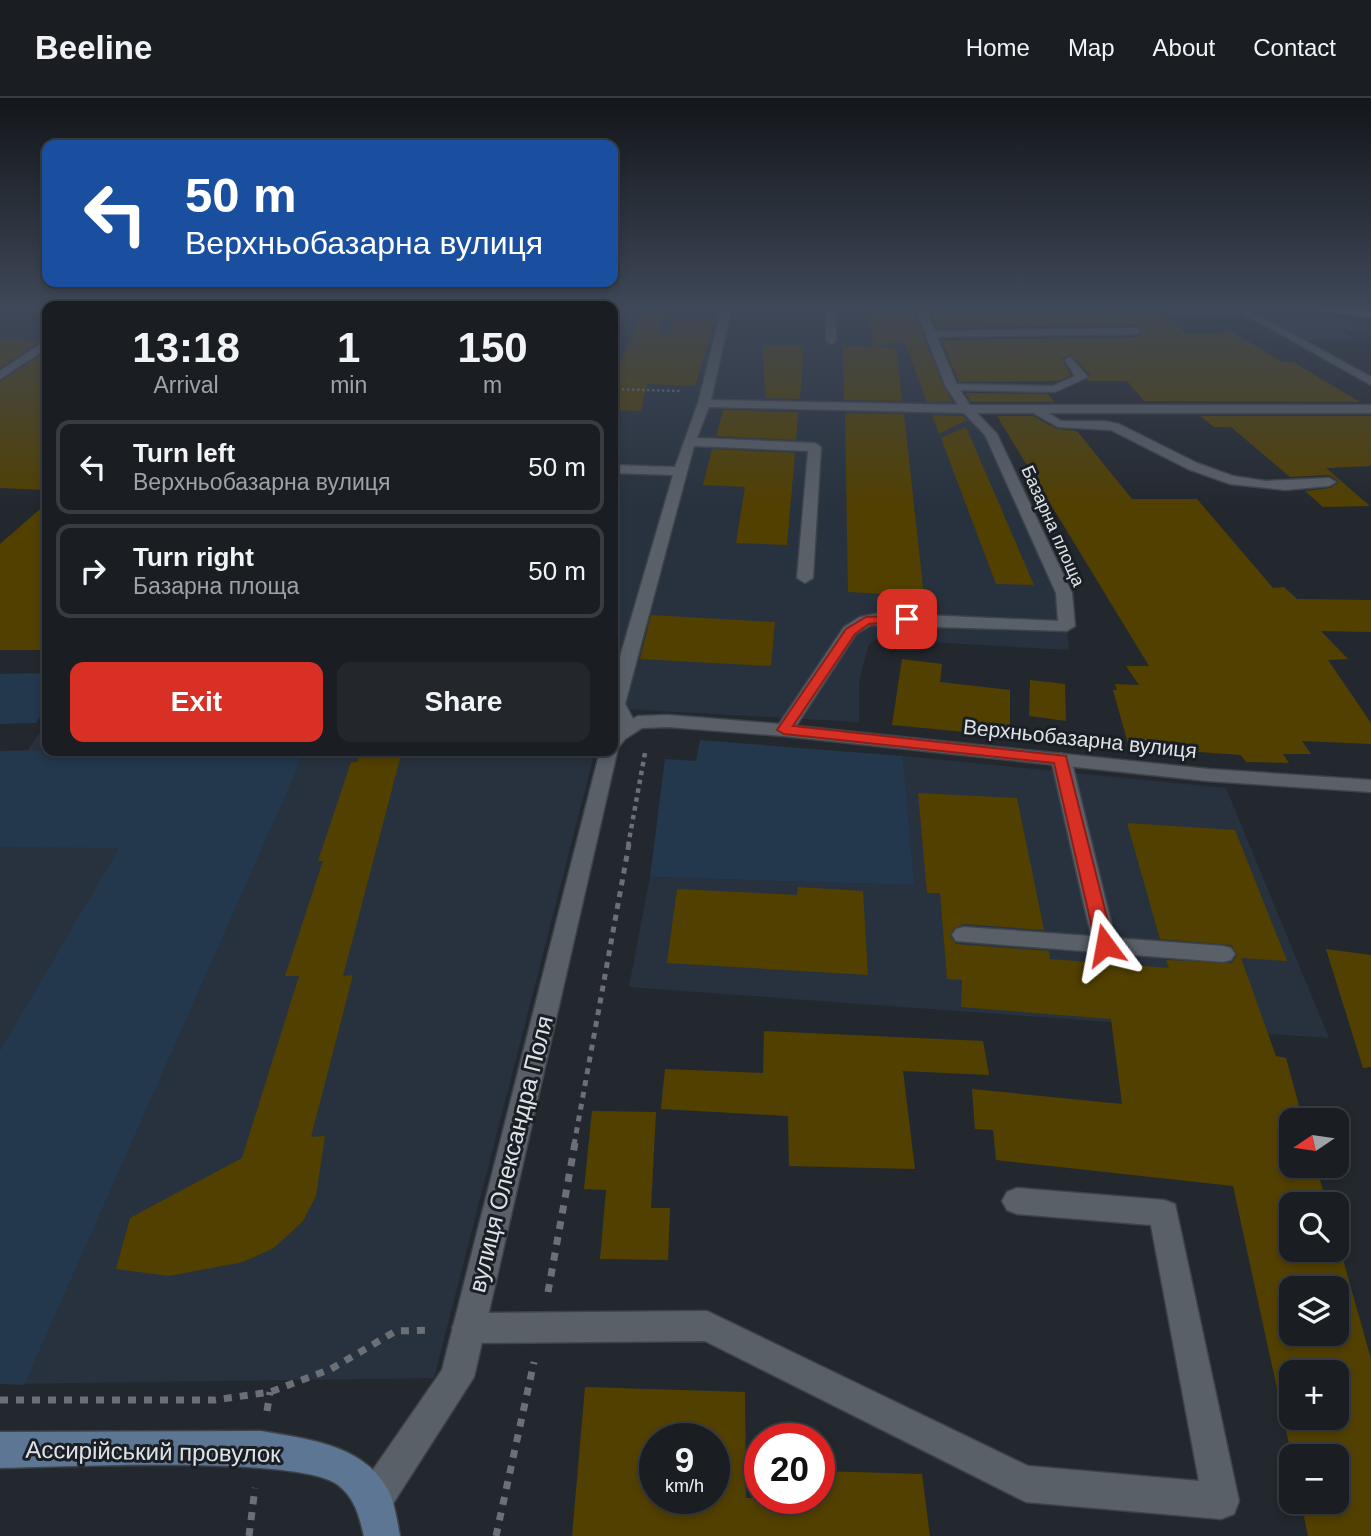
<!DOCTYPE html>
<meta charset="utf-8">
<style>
:root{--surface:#1a1e23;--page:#23272b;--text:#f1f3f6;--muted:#9fa2a6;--line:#383c41;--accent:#d93025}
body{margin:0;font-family:Arial,sans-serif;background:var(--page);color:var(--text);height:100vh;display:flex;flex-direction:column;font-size:26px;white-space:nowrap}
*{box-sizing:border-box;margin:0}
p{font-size:23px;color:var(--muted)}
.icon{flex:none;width:38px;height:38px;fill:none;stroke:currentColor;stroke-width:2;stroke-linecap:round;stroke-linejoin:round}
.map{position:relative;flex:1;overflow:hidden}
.side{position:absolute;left:42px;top:203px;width:576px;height:455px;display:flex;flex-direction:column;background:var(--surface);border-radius:14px;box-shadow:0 4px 10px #0003,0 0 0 2px var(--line)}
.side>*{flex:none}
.hud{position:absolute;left:42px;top:42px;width:576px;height:147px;border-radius:14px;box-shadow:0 4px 10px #0003,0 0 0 2px var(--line);background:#1a4fa0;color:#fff;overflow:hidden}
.needle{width:46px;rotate:257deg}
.buttons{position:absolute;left:1279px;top:1010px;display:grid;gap:14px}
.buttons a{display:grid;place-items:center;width:70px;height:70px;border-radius:14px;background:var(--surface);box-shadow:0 4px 10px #0003,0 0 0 2px var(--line);font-size:35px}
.speed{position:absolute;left:639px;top:1325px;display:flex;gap:14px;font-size:35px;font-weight:700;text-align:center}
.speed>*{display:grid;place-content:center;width:91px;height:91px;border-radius:50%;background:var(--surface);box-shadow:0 4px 10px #0003,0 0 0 2px var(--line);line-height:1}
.speed small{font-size:18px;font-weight:400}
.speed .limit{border:10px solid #d22;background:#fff;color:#111}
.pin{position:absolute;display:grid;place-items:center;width:60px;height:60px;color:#fff;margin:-30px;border-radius:14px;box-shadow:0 4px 10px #0006}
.me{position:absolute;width:77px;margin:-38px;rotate:347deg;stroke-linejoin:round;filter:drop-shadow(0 0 5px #0008)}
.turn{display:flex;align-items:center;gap:24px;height:147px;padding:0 28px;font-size:32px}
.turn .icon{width:91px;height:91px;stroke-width:2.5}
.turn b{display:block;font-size:49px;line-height:60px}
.eta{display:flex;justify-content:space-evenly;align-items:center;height:119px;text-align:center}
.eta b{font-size:42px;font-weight:700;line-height:49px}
.primary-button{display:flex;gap:14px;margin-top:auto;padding:14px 28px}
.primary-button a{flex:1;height:80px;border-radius:14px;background:var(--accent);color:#fff;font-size:28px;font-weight:700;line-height:80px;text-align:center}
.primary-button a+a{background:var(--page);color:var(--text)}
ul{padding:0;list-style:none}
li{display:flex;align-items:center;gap:21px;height:94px;margin:0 14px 10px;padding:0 14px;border:4px solid var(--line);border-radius:14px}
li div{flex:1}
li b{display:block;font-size:26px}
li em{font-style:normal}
header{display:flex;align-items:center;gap:42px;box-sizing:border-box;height:98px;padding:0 35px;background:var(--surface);border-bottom:2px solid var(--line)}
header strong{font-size:33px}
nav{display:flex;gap:38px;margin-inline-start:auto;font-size:24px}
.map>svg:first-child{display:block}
.built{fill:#28323e}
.green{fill:#23374d}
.building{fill:#524000;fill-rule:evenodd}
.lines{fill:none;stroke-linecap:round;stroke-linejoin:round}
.lane-casing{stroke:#3e4349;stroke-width:3}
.street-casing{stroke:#3e4349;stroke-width:3}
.secondary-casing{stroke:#3e4349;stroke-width:3}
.primary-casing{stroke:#3e4349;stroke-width:3}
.path-far3{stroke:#6c7076;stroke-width:2.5;stroke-dasharray:2.5 2.5;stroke-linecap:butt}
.path-far2{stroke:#6c7076;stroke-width:4.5;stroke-dasharray:4.5 4.5;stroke-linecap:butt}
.path-far1{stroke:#6c7076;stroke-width:5;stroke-dasharray:6 6;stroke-linecap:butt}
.path{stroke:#6c7076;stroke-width:7;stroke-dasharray:8 8;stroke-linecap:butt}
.lane{fill:#5a6068;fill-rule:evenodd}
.street{fill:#5a6068;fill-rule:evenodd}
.secondary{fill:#5c7694;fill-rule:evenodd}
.primary{fill:#5e8dc0;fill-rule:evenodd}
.route{fill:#d93025;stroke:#8d1f18;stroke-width:2}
.labels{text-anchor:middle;stroke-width:6;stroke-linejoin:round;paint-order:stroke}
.far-street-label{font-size:18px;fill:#dee2e6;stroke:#191f25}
.street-label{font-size:21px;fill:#dee2e6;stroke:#191f25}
.near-street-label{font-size:24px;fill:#dee2e6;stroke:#191f25}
</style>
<header>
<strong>Beeline</strong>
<nav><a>Home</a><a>Map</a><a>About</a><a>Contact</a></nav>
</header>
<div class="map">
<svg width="1371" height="1438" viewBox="0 0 1371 1438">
<rect width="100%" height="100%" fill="#23282f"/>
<!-- built -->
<path class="built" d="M0,209h47v119l-47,1z
M613,209h307l32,80 27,34 85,172 5,57 -193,-11 -8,7 -9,37v39l-234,-13 -12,7z
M47,623v30h548l-161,627 -434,6v-633l28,-1z
M903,658l323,32 103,250 -700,-51 21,-110 263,8z"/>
<!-- green -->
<path class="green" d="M1245,211l126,14v8h-29l16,10 -58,-1z
M47,575v33l-11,17 -36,1v-50z
M700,642l203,16 11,129 -264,-8 15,-118 31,2z
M0,653h305l-281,634 -24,-1v-333l119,-203 -119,-1z"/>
<!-- building -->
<path class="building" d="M644,209h22l-7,27 11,1 4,-16 41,1 -20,66 -48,-2 -6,27 -29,-1v-26z
M967,209l180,2 17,6 23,19 46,-2 49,30h11l67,40 -216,-1 -17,-20h-40l3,-6 -20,-21 -8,5 9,16 -12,6 -100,1 -18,-42 195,-3 7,-5 -7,-7 -199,3 -8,-19 40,1z
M867,210l46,1 31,79 9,14h-26l-23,-62 -28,7h20l6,54 -58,-1 -1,-54 31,1z
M0,241l40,2 -40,27z
M763,247h41l-4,54 -35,-1z
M47,253v139l-47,-2v-106z
M965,295l83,1 6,8h-83z
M723,312l75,2 -2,28 -80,-4z
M845,315l59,1 20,182 -76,-4z
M932,317l31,1 4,4 -28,14z
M997,318h36l24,13 20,2 55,68h65l76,89 11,-1 13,12 74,1v32l-50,-1 27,28 -20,1 43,63v21l-69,-3 9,13h-28l6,9 -43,-1 -5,-7 -112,-8 -16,-57h4l-2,-6 24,1 -13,-19h23z
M1200,318h171v50l-45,2 44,38 -47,1 -18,-16 25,-3 8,-5 -1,-3 -8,-5 -39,2 -59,-50h-17z
M966,329l68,158 -38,-1 -55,-146z
M712,351l83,4 -8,92 -51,-2 9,-56 -42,-2z
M47,405v147h-47v-106z
M651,517l124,7 -4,44 -131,-7z
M902,561l40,5 -2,18 70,8v38l-46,-6 1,10 -73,-7z
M1030,582l35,4 1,37 -37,-5z
M360,653h42l-59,225 10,-1 -42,162 14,-1 -9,60 -13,25 -29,27 -31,14 -74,14 -53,-7 14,-51 112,-60 57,-182h-14l38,-115h-5l33,-99h6z
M918,695l99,5 27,132 -80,-6 -10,4 -4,8 6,8 93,7 1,8 119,9 -3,-8 66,3 5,-8 -5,-10 -72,-6 -33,-116 108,7 52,131 -46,-3 35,98 10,2 17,62h-11v46h24l11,38h-35v46h45v-12l34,121v177h-63l-7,-34h36v-46l-45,2 -59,-272 -237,-26 -3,-30 -18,-1 -3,-40 150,15 -11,-85 -150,-12 1,-27 -15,-1 -7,-86h-13zM1292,1190h45v46h-45zM1292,1274h45v46h-45z
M798,789l65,4 5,84 -201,-12 10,-74 120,6z
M1326,851l45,6v112l-8,1z
M764,933l219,10 6,34 -86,-4 12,98 -126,-3 -1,-50 -127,-7 4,-40 98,4z
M592,1013l64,1 -5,96h19l-2,52 -68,-1 6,-69 -22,-1z
M585,1289l160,5 1,106h73v-27l103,3 8,62h-358zM654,1340h60v60h-60z"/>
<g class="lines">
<!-- lane casing -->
<g class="lane-casing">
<path id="lane" d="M621,209h14l-12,5 -6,26 -5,3 4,-33z
M722,209h10l-21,93 256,5 6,4 -6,4 -258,-6 -12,31 118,5 6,4 -8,131 -8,5 -8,-5 11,-127 -114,-5 -69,258 13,24 -10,6 -7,-2 -9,-16v-32l61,-209 -61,-2v-8l63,2 23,-64z
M826,209h10v34l-5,3 -5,-3z
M1070,259l18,20 -33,15 -103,-2 -6,-3 6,-3 101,2 22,-10 -10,-16z
M1039,309l22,14h43l15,3 78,39 36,13 33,5 63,-3 7,4 -7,4 -44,4 -55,-6 -42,-15 -77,-39 -53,-3 -23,-13 -2,-3z
M1061,655l10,6 44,179 108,8 8,2 4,6 -4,6 -8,2 -267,-21 -4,-6 4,-6 8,-2 127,9 -40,-177z
M1017,1090l147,12 11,4 64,297 -5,13 -13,5 -195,-17 -321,-161 -237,2 -11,-4 -5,-11 5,-11 11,-4 239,-2 321,155 171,15 -48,-256 -134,-11 -10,-4 -5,-9 5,-9z"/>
</g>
<!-- street casing -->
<g class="street-casing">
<path id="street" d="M915,209h10l10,24 201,-3 5,3 -5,3 -199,3 21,50 12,18h401v8h-394l20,21 75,159 3,33 -8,5 -196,-6 -15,9 -60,92 412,43 163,11v12l-163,-11 -424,-45 -116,-9 -26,1 -17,11 -7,9 -144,629 -87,136 -13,5 -13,-5 -5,-13 5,-13 81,-117 158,-619h12v-21l26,-14 30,-1 111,9 65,-97 16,-10 20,-4 178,8 -2,-28 -71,-158 -22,-23 -17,-25z
M1232,209h11l128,70v8z
M47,242v8l-47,31v-8z"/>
</g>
<!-- secondary casing -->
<g class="secondary-casing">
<path id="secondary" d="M261,1333c45,8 101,13 126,57 8,14 10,33 13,48h-36c-5,-20 -9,-38 -26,-51 -38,-30 -278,-18 -338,-17v-36z"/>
</g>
<!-- primary casing -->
<g class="primary-casing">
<path id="primary" d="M1313,209l58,4v6l-53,-7z"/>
</g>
<!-- path-far3 -->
<path class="path-far3" d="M612,291l69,2"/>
<!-- path-far2 -->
<path class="path-far2" d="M512,653l2,7
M628,748l17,-93"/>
<!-- path-far1 -->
<path class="path-far1" d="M574,1047l55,-301"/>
<!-- path -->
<path class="path" d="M548,1194l27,-149
M0,1302h215l55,-8 61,-23 65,-38 36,-1
M267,1313l3,-19
M249,1438l6,-48
M496,1438l38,-174"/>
<!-- lane -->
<use href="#lane" class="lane"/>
<!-- street -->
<use href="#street" class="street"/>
<!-- secondary -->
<use href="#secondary" class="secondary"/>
<!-- primary -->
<use href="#primary" class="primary"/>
</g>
<!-- sky -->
<linearGradient id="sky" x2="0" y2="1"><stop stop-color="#13161a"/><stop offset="0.51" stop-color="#3f4858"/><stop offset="1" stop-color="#3f4858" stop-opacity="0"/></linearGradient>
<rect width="1371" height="410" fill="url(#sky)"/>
<!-- route -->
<path class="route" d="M907,517l6,4 -2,2 -42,3 -14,10 -62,92 273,30 48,189 -3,5h-12l-3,-5 -42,-182 -270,-29 -7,-4 69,-101 20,-12z"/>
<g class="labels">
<!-- far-street labels -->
<g class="far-street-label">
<text transform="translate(1053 428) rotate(66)" y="6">Базарна площа</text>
</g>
<!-- street labels -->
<g class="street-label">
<text transform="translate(1080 641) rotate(6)" y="7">Верхньобазарна вулиця</text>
</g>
<!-- near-street labels -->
<g class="near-street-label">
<text transform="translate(511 1056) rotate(-76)" y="8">вулиця Олександра Поля</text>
<text transform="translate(153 1354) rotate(1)" y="8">Ассирійський провулок</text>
</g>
</g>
</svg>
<div class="buttons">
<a><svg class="needle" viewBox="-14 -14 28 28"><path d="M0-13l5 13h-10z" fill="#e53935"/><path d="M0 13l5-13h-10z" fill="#9fa2a6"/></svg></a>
<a><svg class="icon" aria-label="search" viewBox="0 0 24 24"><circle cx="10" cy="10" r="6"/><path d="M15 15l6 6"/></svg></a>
<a><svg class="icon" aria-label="layers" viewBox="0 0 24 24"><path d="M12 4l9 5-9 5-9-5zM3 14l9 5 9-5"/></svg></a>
<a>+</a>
<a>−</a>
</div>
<div class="speed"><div>9<small>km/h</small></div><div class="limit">20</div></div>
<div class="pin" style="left:907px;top:521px;background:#d93025"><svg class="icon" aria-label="arrive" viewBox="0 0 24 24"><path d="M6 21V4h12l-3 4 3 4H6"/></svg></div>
<svg class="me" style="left:1105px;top:847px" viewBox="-20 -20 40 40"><path d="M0-17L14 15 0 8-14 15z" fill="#d93025" stroke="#fff" stroke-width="4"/></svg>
<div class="hud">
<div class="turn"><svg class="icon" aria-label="left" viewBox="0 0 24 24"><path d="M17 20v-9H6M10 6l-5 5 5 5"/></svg><div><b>50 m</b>Верхньобазарна вулиця</div></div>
</div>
<section class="side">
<div class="eta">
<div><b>13:18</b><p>Arrival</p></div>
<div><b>1</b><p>min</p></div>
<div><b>150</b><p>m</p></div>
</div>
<ul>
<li><svg class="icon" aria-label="left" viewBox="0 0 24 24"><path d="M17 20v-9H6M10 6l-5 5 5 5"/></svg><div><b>Turn left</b><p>Верхньобазарна вулиця</p></div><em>50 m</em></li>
<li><svg class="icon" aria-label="right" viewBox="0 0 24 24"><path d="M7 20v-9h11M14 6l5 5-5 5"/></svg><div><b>Turn right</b><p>Базарна площа</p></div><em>50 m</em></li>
</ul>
<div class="primary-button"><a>Exit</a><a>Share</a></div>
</section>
</div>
